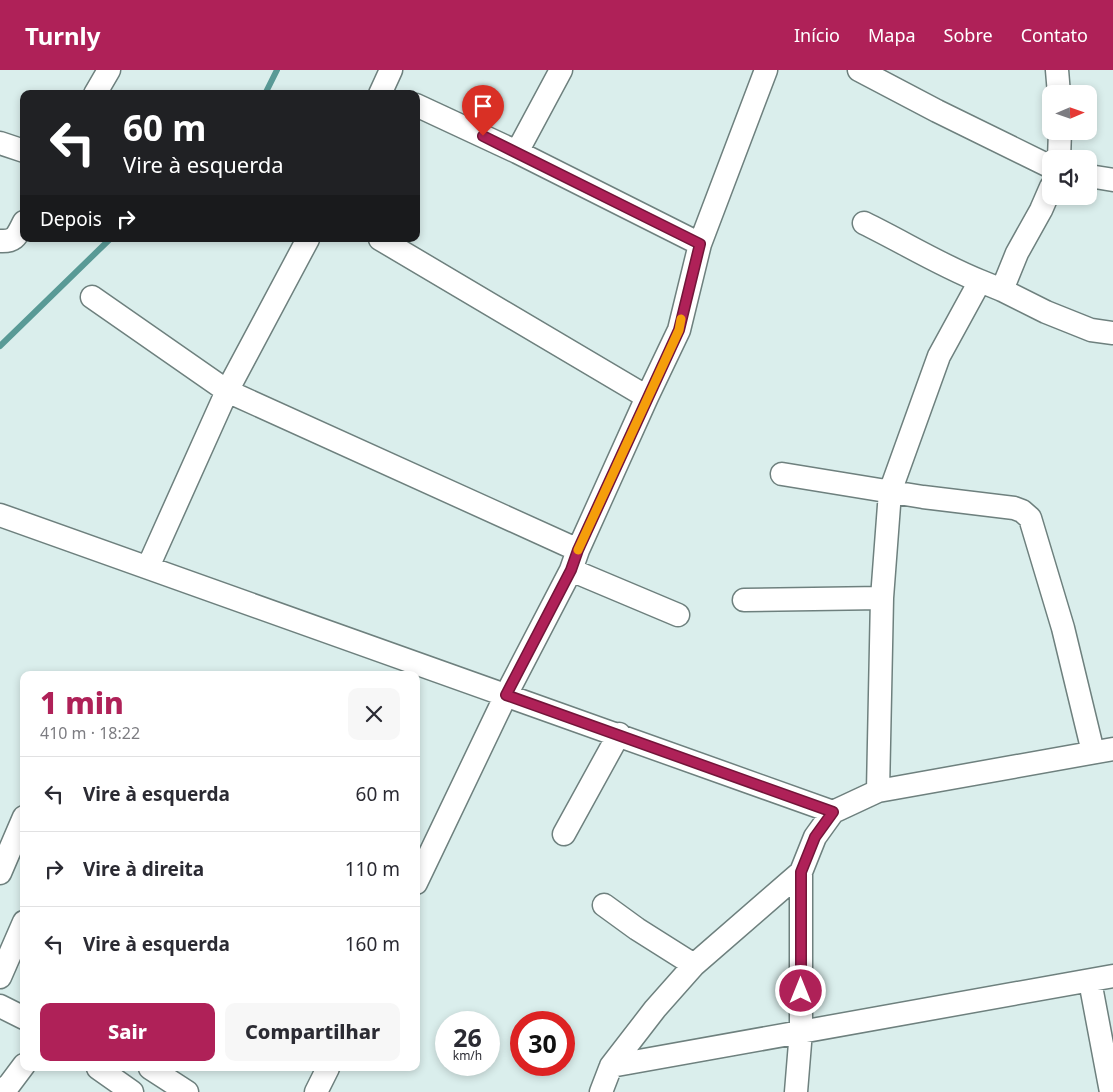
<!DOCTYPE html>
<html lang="pt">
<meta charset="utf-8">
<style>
:root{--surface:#fff;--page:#f7f7f7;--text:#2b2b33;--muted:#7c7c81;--line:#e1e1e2;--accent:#af2158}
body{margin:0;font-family:"Noto Sans",sans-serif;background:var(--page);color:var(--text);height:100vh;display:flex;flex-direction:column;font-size:19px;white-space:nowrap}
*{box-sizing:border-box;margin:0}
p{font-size:16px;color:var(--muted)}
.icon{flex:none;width:28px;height:28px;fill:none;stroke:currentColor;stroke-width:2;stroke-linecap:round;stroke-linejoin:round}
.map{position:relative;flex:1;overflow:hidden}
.panel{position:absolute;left:20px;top:601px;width:400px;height:400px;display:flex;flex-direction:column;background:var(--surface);border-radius:10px;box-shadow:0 2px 8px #0003}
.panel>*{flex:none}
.guide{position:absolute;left:20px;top:20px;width:400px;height:152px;border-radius:10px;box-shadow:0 2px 8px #0003;background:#202124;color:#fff;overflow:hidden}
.needle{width:32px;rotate:88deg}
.controls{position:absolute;left:1042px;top:15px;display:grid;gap:10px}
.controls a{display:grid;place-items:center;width:55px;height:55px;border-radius:10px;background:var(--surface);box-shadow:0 2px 8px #0003;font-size:25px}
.speed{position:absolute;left:435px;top:941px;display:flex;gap:10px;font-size:25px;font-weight:700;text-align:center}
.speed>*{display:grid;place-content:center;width:65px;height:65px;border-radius:50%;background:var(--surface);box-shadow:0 2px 8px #0003;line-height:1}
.speed small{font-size:12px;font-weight:400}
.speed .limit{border:8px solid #d22;background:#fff;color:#111}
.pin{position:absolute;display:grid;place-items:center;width:42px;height:42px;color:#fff;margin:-51px -21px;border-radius:50% 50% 50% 0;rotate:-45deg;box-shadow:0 0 5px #0007}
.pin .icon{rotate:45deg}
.me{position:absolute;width:55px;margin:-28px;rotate:0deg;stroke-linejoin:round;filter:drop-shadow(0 0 4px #0008)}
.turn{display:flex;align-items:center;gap:18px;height:105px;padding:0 20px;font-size:22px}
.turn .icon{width:65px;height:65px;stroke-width:2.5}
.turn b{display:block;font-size:35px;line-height:42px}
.then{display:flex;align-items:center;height:48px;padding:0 20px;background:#0003;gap:10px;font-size:19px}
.round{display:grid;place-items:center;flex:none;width:52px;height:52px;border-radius:10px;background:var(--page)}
.overview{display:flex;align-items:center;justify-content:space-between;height:85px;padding:0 20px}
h1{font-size:30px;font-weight:800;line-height:38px;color:var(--accent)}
.button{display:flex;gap:10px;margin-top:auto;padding:10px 20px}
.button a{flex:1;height:58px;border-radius:10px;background:var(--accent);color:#fff;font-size:20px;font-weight:800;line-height:58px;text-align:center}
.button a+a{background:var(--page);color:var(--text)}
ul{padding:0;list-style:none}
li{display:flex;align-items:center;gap:15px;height:75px;padding:0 20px;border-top:1px solid var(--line)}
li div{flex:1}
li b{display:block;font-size:19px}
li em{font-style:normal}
header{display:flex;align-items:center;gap:30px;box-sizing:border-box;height:70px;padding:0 25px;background:var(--accent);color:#fff}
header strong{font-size:24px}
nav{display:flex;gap:28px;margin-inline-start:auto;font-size:18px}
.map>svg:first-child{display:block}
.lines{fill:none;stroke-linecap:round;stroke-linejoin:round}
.stream{stroke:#599a96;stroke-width:6}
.minor-casing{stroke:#6e807e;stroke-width:25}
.minor{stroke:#fff;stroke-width:22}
.route-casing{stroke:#721539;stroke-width:12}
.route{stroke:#af2158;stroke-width:9}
.slow{stroke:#f59e0b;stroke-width:9}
</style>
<header>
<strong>Turnly</strong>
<nav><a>Início</a><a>Mapa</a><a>Sobre</a><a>Contato</a></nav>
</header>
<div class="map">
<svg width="1113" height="1022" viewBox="0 0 1113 1022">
<rect width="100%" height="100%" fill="#daeeec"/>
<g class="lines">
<!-- stream -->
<path class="stream" d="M265,24l12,-24
M0,276l110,-107"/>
<!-- minor casing -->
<g class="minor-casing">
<path id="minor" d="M859,0l78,41 114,56
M1057,0l2,24
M95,24l14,-24
M380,24l11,-24
M416,35l101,47 183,92
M0,73l24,8
M517,82l44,-82
M1059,89l1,-28
M1089,106l24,4
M864,153c39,19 76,42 116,58
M380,169l267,158
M0,171c16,1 17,-6 24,-19
M1002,220l44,22 45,18 22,3
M92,227l135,94 351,159
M782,404l141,23 91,11 8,3 8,7 33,110 30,124
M0,445l833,297
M148,497l79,-176 81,-152
M571,500l107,45
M744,530l138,-2
M878,721l235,-42
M564,764l55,-100
M0,803l24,-56
M416,813l90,-188 65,-125 7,-20 69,-153 32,-67 21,-86 66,-174
M604,835l33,24 57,36
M0,907l24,-55
M1090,911l21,111
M0,936l24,12
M611,996l502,-90
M98,998l34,24
M150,998l37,24
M0,1022l9,-7 15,-20
M316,1022l12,-24
M601,1022l10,-26 44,-57 39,-44 107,-93 14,-35 18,-25 45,-21 4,-193 8,-106 49,-136 41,-75 22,9 15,-37 24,-43 10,-23
M796,1022l5,-61v-159"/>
</g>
<!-- minor -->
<use href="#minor" class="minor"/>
</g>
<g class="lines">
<!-- route casing -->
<g class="route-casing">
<path id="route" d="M483,66l217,108 -21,86 -101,220 -7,20 -65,125 327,117 -18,25 -14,35v119"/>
</g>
<!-- route -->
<use href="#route" class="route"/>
<!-- slow -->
<path class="slow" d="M578,480l101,-220 2,-11"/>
</g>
</svg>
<div class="controls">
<a><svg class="needle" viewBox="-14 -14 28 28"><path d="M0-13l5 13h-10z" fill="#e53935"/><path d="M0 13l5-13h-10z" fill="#7c7c81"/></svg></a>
<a><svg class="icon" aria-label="sound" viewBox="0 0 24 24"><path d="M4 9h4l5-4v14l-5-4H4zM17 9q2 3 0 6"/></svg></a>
</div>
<div class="speed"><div>26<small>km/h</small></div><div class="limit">30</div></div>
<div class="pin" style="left:483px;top:66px;background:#d93025"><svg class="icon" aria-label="arrive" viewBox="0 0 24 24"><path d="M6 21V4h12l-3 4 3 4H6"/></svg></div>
<svg class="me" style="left:801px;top:921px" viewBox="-20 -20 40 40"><circle r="17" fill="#af2158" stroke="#fff" stroke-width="3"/><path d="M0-11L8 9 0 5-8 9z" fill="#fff"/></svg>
<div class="guide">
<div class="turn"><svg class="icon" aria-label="left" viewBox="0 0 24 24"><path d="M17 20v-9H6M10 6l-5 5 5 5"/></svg><div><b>60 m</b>Vire à esquerda</div></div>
<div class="then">Depois<svg class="icon" aria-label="right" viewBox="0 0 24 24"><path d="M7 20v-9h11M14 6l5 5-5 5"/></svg></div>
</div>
<section class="panel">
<div class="overview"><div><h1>1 min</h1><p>410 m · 18:22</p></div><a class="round"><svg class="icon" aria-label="close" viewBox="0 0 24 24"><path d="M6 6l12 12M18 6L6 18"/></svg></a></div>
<ul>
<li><svg class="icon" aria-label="left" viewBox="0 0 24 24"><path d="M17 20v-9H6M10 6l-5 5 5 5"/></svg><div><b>Vire à esquerda</b></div><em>60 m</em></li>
<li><svg class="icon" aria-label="right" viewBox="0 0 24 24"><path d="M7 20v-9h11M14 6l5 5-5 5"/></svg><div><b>Vire à direita</b></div><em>110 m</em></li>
<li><svg class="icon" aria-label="left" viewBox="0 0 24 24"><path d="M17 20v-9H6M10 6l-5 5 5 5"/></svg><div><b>Vire à esquerda</b></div><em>160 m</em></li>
</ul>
<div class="button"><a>Sair</a><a>Compartilhar</a></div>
</section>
</div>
